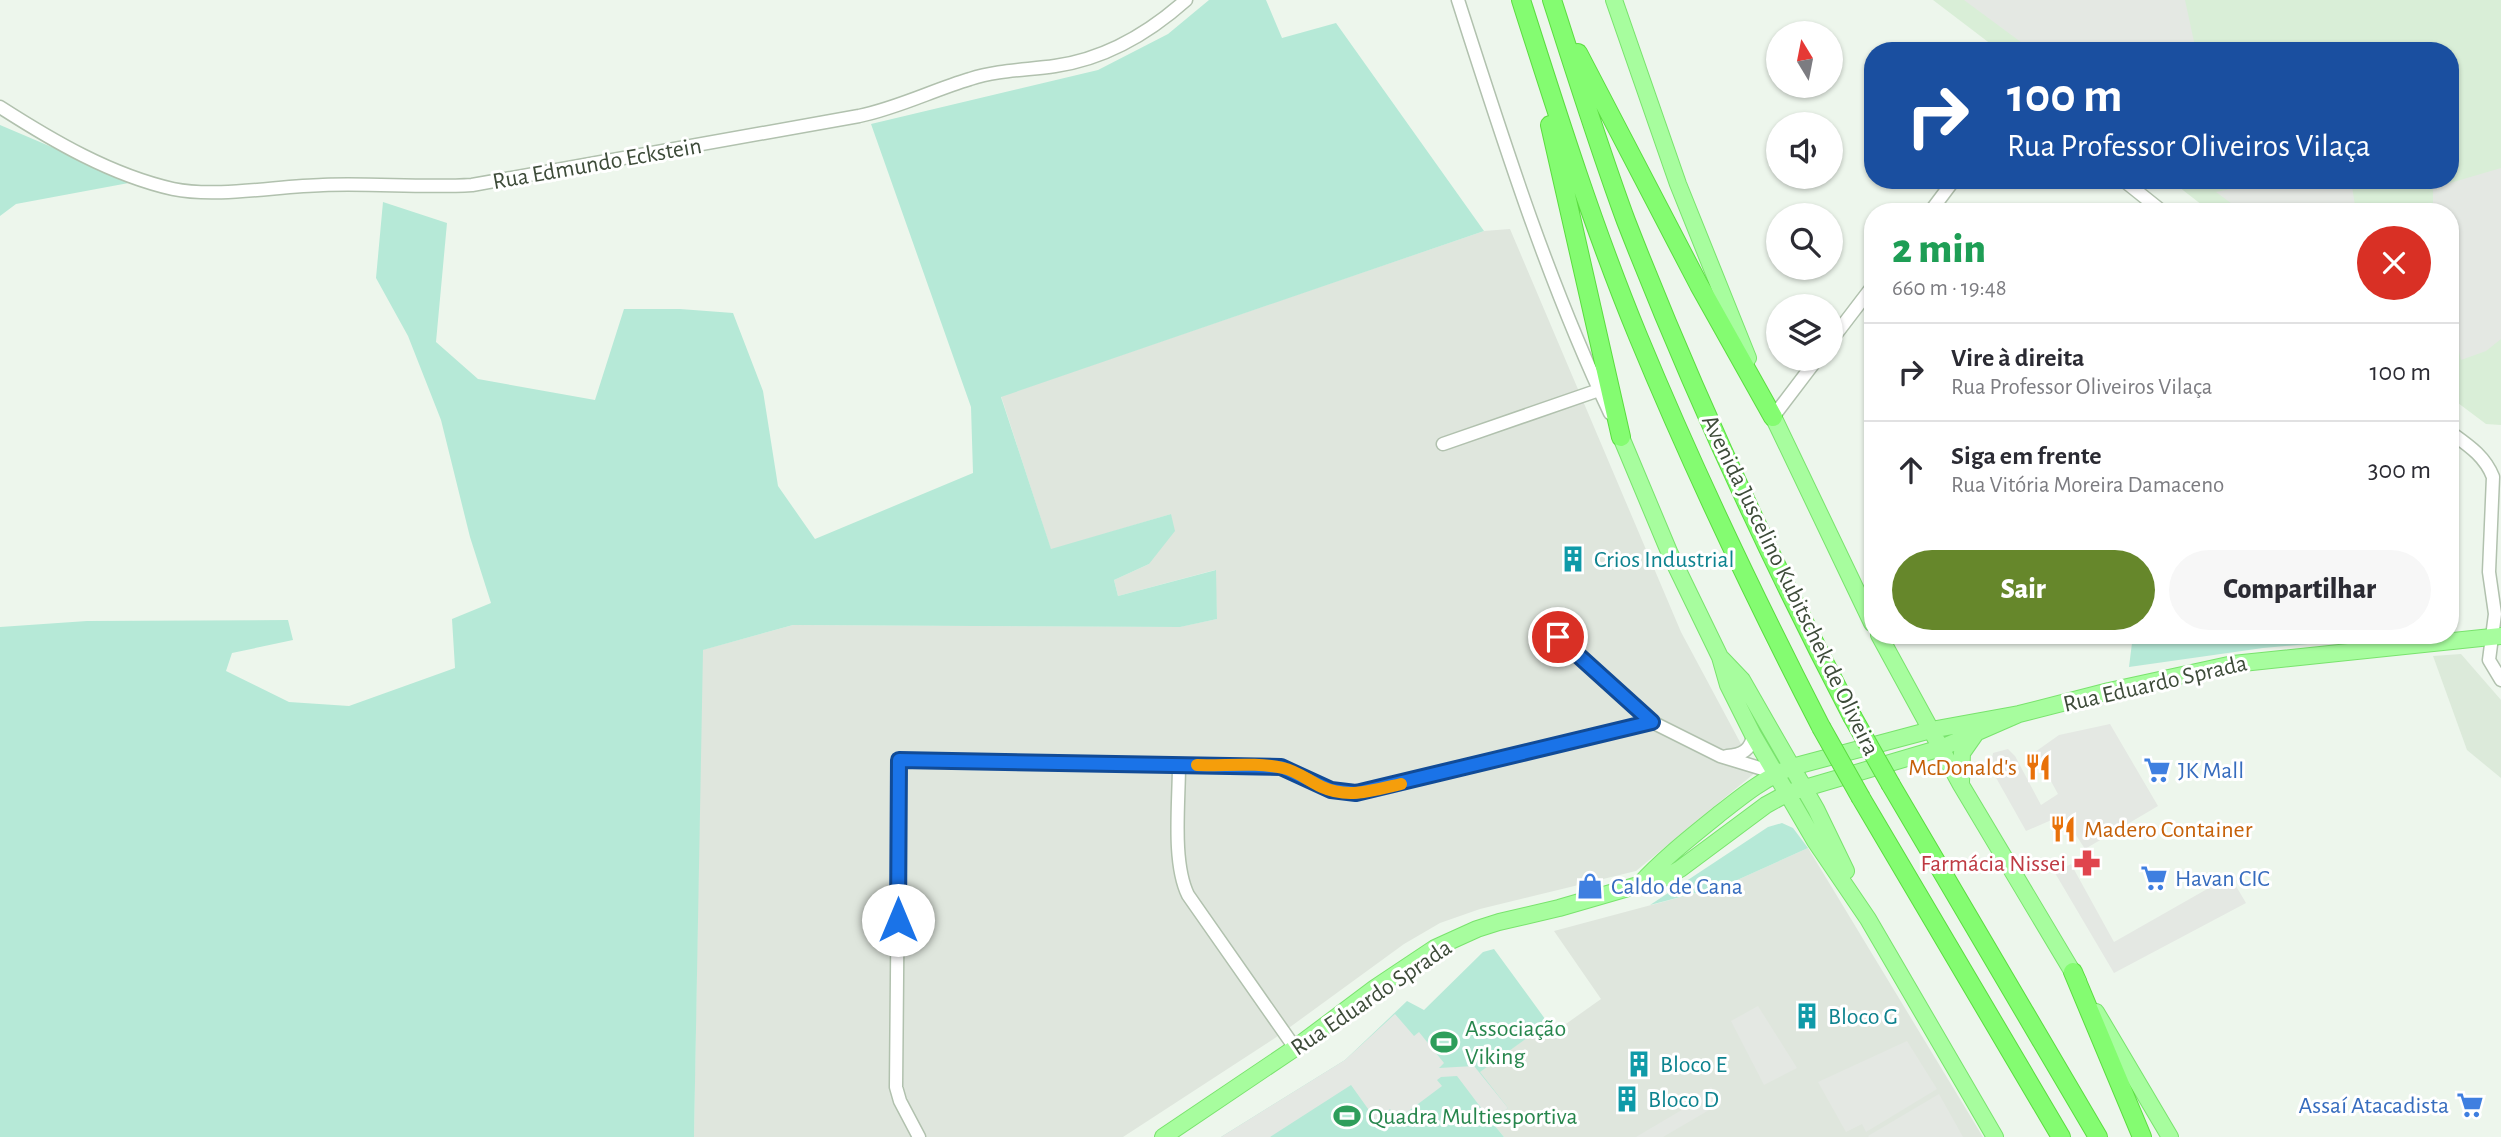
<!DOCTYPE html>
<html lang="pt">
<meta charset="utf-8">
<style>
:root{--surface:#fff;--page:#f7f7f7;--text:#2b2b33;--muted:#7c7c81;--line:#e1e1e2;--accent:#66872b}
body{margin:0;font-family:"Alegreya Sans",sans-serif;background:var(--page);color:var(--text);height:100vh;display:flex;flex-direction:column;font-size:26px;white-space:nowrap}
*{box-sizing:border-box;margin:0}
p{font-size:23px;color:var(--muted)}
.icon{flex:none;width:38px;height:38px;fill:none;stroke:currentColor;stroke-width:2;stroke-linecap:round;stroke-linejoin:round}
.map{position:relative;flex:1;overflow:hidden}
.drawer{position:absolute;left:1864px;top:203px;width:595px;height:441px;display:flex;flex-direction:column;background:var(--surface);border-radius:28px;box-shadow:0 2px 5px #0004}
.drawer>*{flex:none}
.banner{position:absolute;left:1864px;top:42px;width:595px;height:147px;border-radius:28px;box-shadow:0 2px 5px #0004;background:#1a4fa0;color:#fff;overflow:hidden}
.needle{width:46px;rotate:350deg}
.buttons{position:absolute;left:1766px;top:21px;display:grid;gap:14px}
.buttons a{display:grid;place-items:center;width:77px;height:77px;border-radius:50%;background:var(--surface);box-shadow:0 2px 5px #0004;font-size:35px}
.pin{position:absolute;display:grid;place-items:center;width:60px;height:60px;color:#fff;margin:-30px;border:4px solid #fff;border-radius:50%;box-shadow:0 2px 7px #0007}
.me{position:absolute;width:77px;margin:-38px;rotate:0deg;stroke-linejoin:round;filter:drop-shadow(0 0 5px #0008)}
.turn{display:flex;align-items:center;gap:24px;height:147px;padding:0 28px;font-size:32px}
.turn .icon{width:91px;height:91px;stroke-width:2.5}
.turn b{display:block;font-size:49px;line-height:60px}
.round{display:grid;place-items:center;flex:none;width:74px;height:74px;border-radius:37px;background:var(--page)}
.overview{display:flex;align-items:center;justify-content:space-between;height:119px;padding:0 28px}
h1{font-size:42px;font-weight:800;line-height:52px;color:#1e9e55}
.action{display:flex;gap:14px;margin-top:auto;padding:14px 28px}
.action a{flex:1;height:80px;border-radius:42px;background:var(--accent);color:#fff;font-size:28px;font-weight:800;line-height:80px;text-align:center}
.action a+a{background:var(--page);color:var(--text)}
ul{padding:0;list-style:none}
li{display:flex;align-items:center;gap:21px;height:98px;padding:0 28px;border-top:2px solid var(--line)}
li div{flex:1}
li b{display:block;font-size:26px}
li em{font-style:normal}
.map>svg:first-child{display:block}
.residential{fill:#dceada}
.industrial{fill:#dfe6dd}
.education{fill:#d9eed7}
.green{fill:#b6e9d7}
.parking{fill:#e4e8e3}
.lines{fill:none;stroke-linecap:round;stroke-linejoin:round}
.minor-casing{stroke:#b1c1ae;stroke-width:15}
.major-casing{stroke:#79e36d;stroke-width:18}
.highway-casing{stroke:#5bdc40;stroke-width:20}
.minor{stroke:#fff;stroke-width:12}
.major{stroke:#a7fd9e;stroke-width:16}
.highway{stroke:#84fc71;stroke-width:18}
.highway-bridge-casing{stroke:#5bdc40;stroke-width:20;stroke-linecap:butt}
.highway-bridge{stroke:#84fc71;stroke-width:18}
.route-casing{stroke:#114b97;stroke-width:18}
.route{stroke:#1a73e8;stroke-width:12}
.slow{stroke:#f59e0b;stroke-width:12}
.labels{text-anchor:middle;stroke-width:6;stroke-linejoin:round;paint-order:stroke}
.street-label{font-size:24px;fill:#3d4b39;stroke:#fff}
.culture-label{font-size:24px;fill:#0d838f;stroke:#fff;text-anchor:start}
.food-label{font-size:24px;fill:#c56008;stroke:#fff;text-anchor:end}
.shop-label{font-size:24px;fill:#366cbe;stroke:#fff;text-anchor:start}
.health-label{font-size:24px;fill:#be3a42;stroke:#fff;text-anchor:end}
.leisure-label{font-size:24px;fill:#27864d;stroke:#fff;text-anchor:start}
</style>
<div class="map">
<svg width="2501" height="1137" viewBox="0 0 2501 1137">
<rect width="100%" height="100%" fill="#edf6ec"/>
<!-- residential -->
<path class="residential" d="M2461,654l40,46v78l-34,-28 -34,-94z"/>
<!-- industrial -->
<path class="industrial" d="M1510,229l171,403 75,140 -120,99 -156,38 -40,14 -36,21 -129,94 -152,99h-429l8,-487 91,-25 386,2 38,-8 -2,-49 -97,26 -4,-16 35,-16 22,-50 -120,36 -50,-154 483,-165z
M1808,848l175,289h-479l-13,-16 16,-13 -28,-36 69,-49 8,8 45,-32 -47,-68 172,-46z"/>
<!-- education -->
<path class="education" d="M1933,0h568v425l-15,-1 -36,-27v-185h-239l-41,-32h280v-129h-450z"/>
<!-- green -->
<path class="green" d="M1209,0h57l16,38 54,-15 148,208 -483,166 50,152 120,-35 4,17 -26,33 -35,16 4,16 98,-26 1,49 -37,8 -387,-2 -90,25 -9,487h-694v-510l87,-6 201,-1 5,20 -61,13 -6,18 63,31 60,4 106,-38 -3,-49 39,-16 -21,-66 -29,-117 -33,-84 -32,-58 7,-76 64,21 -11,119 42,37 117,21 29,-91h56l53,4 30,78 15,95 37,53 158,-66 -2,-66 -100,-283 227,-54 70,-36z
M0,125l134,57 -118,22 -16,12z
M2133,635h275l-145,13 -134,19z
M1782,823l11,5 15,20 -82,37 -76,20 118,-78z
M1494,949l54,74 -68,49 28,36 -17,13 13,16h-283l124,-77 62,-59 17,9 59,-58z"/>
<!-- parking -->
<path class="parking" d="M1964,0h221l11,51h-163z
M2501,168v171l-15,12 -25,9 -11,-47v-101h-17v-24z
M2273,180h78l5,32h-113l-27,-20z
M2110,724l48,82 -73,43 -22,-34 -37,16 -36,-64 3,-14 15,-4 7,7 26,49 17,-11 -23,-42 24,-17z
M2071,864l43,78 116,-66 16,27 -132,70 -59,-100z
M1758,1006l39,62 -33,17 -33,-64z
M1395,1014l19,22 5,-4 25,31 -5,5 35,-2 34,42 -17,13 -34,-45 -16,1 -4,3 5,6 -44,33 -8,-10 -14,11 -25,-35 -81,52h-49l124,-77z
M1907,1041l30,48 -71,43 -4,-8 -16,8 -28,-50z
M1711,1087l10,16 -58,34h-27l49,-29 6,-10z
M1939,1094l24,43h-94l-1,-1z"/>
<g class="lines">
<!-- minor casing -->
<g class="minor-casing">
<path id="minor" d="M1458,0c45,140 89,280 152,413
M0,107c53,34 111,68 173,82 44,9 104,-3 150,-4 50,-2 99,3 149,0l387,-69c39,-8 74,-26 111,-37 27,-9 57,-9 85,-13 50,-7 94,-33 131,-66
M2123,180l40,32
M1930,212l24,-32
M1830,342l42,-55
M1773,417l44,-58
M2450,432c18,13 35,24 43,45l-4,95 6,42 -6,46 12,20
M1443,444l156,-54
M1558,637l94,85 68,34 56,17
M1727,756c15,-1 24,-6 26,-21
M1179,765c0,38 -7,97 9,130l107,153
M919,1137l-19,-36 -4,-14 3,-327 382,7 50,23 25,3 296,-71"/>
</g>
<!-- major casing -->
<g class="major-casing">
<path id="major" d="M1614,0l64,184 70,174
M1769,408l103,215
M1621,437l49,117 50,103 8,28 25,50 62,106 53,78 127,218
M1879,635l82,150 117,196
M1722,659l20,21 74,129 30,62
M1961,782l1,-29 14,-20
M1640,884c24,-26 51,-47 78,-69 24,-19 46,-37 74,-48l139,-37 88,-16 90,-23 124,-27 268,-28
M2096,1012l74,125
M1163,1137l132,-89 80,-60 60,-40 42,-19 22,-7 60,-14 107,-31 14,-8 86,-64 22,-12 153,-45 78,-34"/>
</g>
<!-- highway casing -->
<g class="highway-casing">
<path id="highway" d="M1521,0c36,113 72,227 117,336 55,133 117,263 183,391
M1552,0c24,74 47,148 74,221 66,169 142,334 226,495
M1578,53l121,232 74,132
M1550,125l71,312
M1891,785l207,352
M1861,798l200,339
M2073,972l69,165"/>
</g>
<!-- minor -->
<use href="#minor" class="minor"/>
<!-- major -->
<use href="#major" class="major"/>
<!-- highway -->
<use href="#highway" class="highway"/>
<!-- highway-bridge casing -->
<g class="highway-bridge-casing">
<path id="highway-bridge" d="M1852,716l39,69
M1821,727l40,71"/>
</g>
<!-- highway-bridge -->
<use href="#highway-bridge" class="highway-bridge"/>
</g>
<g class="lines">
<!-- route casing -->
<g class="route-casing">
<path id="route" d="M898,920l1,-160 382,7 50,23 25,3 296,-71 -94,-85"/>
</g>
<!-- route -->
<use href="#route" class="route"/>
<!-- slow -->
<path class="slow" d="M1197,765c27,1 59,-3 86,3 14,3 26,13 39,19 26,12 53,3 79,-3"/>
</g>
<!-- icons -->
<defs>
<g id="building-bare" transform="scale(2.1)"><path d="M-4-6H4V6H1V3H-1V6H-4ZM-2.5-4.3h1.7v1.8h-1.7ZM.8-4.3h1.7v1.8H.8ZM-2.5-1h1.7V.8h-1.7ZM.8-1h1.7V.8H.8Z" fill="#0f9aa8" stroke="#fff" stroke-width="2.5" paint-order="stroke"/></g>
<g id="restaurant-bare" transform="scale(2.1)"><path d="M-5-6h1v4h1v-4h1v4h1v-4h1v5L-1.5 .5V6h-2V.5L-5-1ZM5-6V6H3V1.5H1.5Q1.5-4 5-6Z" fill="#e8710a" stroke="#fff" stroke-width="2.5" paint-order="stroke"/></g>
<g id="supermarket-bare" transform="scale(2.1)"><path d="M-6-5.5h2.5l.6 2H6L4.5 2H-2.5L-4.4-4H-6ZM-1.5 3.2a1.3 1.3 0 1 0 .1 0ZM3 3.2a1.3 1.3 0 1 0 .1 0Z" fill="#3f7fe0" stroke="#fff" stroke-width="2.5" paint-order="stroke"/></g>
<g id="pharmacy-bare" transform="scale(2.1)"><path d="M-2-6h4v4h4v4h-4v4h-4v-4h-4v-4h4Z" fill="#e0444e" stroke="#fff" stroke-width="2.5" paint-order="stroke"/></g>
<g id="shop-bare" transform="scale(2.1)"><path d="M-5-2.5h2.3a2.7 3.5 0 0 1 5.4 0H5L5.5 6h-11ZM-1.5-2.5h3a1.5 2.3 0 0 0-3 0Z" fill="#3f7fe0" stroke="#fff" stroke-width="2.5" paint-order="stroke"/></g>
<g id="stadium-bare" transform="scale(2.1)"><path d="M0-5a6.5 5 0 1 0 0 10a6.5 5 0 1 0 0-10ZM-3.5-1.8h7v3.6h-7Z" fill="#2e9e5b" stroke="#fff" stroke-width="2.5" paint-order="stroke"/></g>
</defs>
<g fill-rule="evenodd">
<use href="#building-bare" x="1573" y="559"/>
<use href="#restaurant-bare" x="2038" y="767"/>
<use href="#supermarket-bare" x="2157" y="770"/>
<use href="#restaurant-bare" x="2063" y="829"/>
<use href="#pharmacy-bare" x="2087" y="863"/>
<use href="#supermarket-bare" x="2154" y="878"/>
<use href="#shop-bare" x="1590" y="886"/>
<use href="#building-bare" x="1807" y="1016"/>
<use href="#stadium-bare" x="1444" y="1042"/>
<use href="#building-bare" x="1639" y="1064"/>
<use href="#building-bare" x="1627" y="1099"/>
<use href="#supermarket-bare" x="2470" y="1105"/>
<use href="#stadium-bare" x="1347" y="1116"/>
</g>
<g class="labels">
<!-- street labels -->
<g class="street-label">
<text transform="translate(597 163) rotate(-10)" y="8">Rua Edmundo Eckstein</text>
<text transform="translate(1791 585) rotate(64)" y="8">Avenida Juscelino Kubitschek de Oliveira</text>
<text transform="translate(2155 683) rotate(-13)" y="8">Rua Eduardo Sprada</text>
<text transform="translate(1371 997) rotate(-34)" y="8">Rua Eduardo Sprada</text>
</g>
<!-- culture labels -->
<g class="culture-label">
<text x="1594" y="567">Crios Industrial</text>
<text x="1828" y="1024">Bloco G</text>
<text x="1660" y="1072">Bloco E</text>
<text x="1648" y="1107">Bloco D</text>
</g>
<!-- food labels -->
<g class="food-label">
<text x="2017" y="775">McDonald's</text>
<text x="2084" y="837" text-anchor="start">Madero Container</text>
</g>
<!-- shop labels -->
<g class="shop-label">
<text x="2178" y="778">JK Mall</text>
<text x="2175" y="886">Havan CIC</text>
<text x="1611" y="894">Caldo de Cana</text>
<text x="2449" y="1113" text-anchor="end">Assaí Atacadista</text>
</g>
<!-- health labels -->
<g class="health-label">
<text x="2066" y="871">Farmácia Nissei</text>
</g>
<!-- leisure labels -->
<g class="leisure-label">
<text x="1465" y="1036">Associação<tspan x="1465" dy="28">Viking</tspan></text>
<text x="1368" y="1124">Quadra Multiesportiva</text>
</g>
</g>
</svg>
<div class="buttons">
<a><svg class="needle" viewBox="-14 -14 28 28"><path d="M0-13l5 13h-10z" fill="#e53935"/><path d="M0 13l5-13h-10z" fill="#7c7c81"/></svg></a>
<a><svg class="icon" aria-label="sound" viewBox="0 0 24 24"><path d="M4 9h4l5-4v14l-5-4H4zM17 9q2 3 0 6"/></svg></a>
<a><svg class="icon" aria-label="search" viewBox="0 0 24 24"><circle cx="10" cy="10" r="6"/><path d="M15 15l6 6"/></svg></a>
<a><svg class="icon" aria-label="layers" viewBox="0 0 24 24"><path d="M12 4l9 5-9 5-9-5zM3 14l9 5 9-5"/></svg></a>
</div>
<div class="pin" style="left:1558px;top:637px;background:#d93025"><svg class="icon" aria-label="arrive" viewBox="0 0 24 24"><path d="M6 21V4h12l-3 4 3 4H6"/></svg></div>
<svg class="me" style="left:898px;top:920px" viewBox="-20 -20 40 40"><circle r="19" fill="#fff"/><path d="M0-13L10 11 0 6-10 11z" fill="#1a73e8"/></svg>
<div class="banner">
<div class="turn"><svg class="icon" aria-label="right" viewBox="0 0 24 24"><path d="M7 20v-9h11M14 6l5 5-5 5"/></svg><div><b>100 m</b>Rua Professor Oliveiros Vilaça</div></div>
</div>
<section class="drawer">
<div class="overview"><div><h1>2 min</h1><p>660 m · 19:48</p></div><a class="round" style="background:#d93025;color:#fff"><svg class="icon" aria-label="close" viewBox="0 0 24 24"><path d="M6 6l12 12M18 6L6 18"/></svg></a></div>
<ul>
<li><svg class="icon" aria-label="right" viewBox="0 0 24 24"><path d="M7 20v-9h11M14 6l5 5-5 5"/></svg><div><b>Vire à direita</b><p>Rua Professor Oliveiros Vilaça</p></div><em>100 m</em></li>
<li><svg class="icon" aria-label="ahead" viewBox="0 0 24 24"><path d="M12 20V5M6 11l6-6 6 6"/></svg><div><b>Siga em frente</b><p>Rua Vitória Moreira Damaceno</p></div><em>300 m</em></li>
</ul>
<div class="action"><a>Sair</a><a>Compartilhar</a></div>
</section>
</div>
